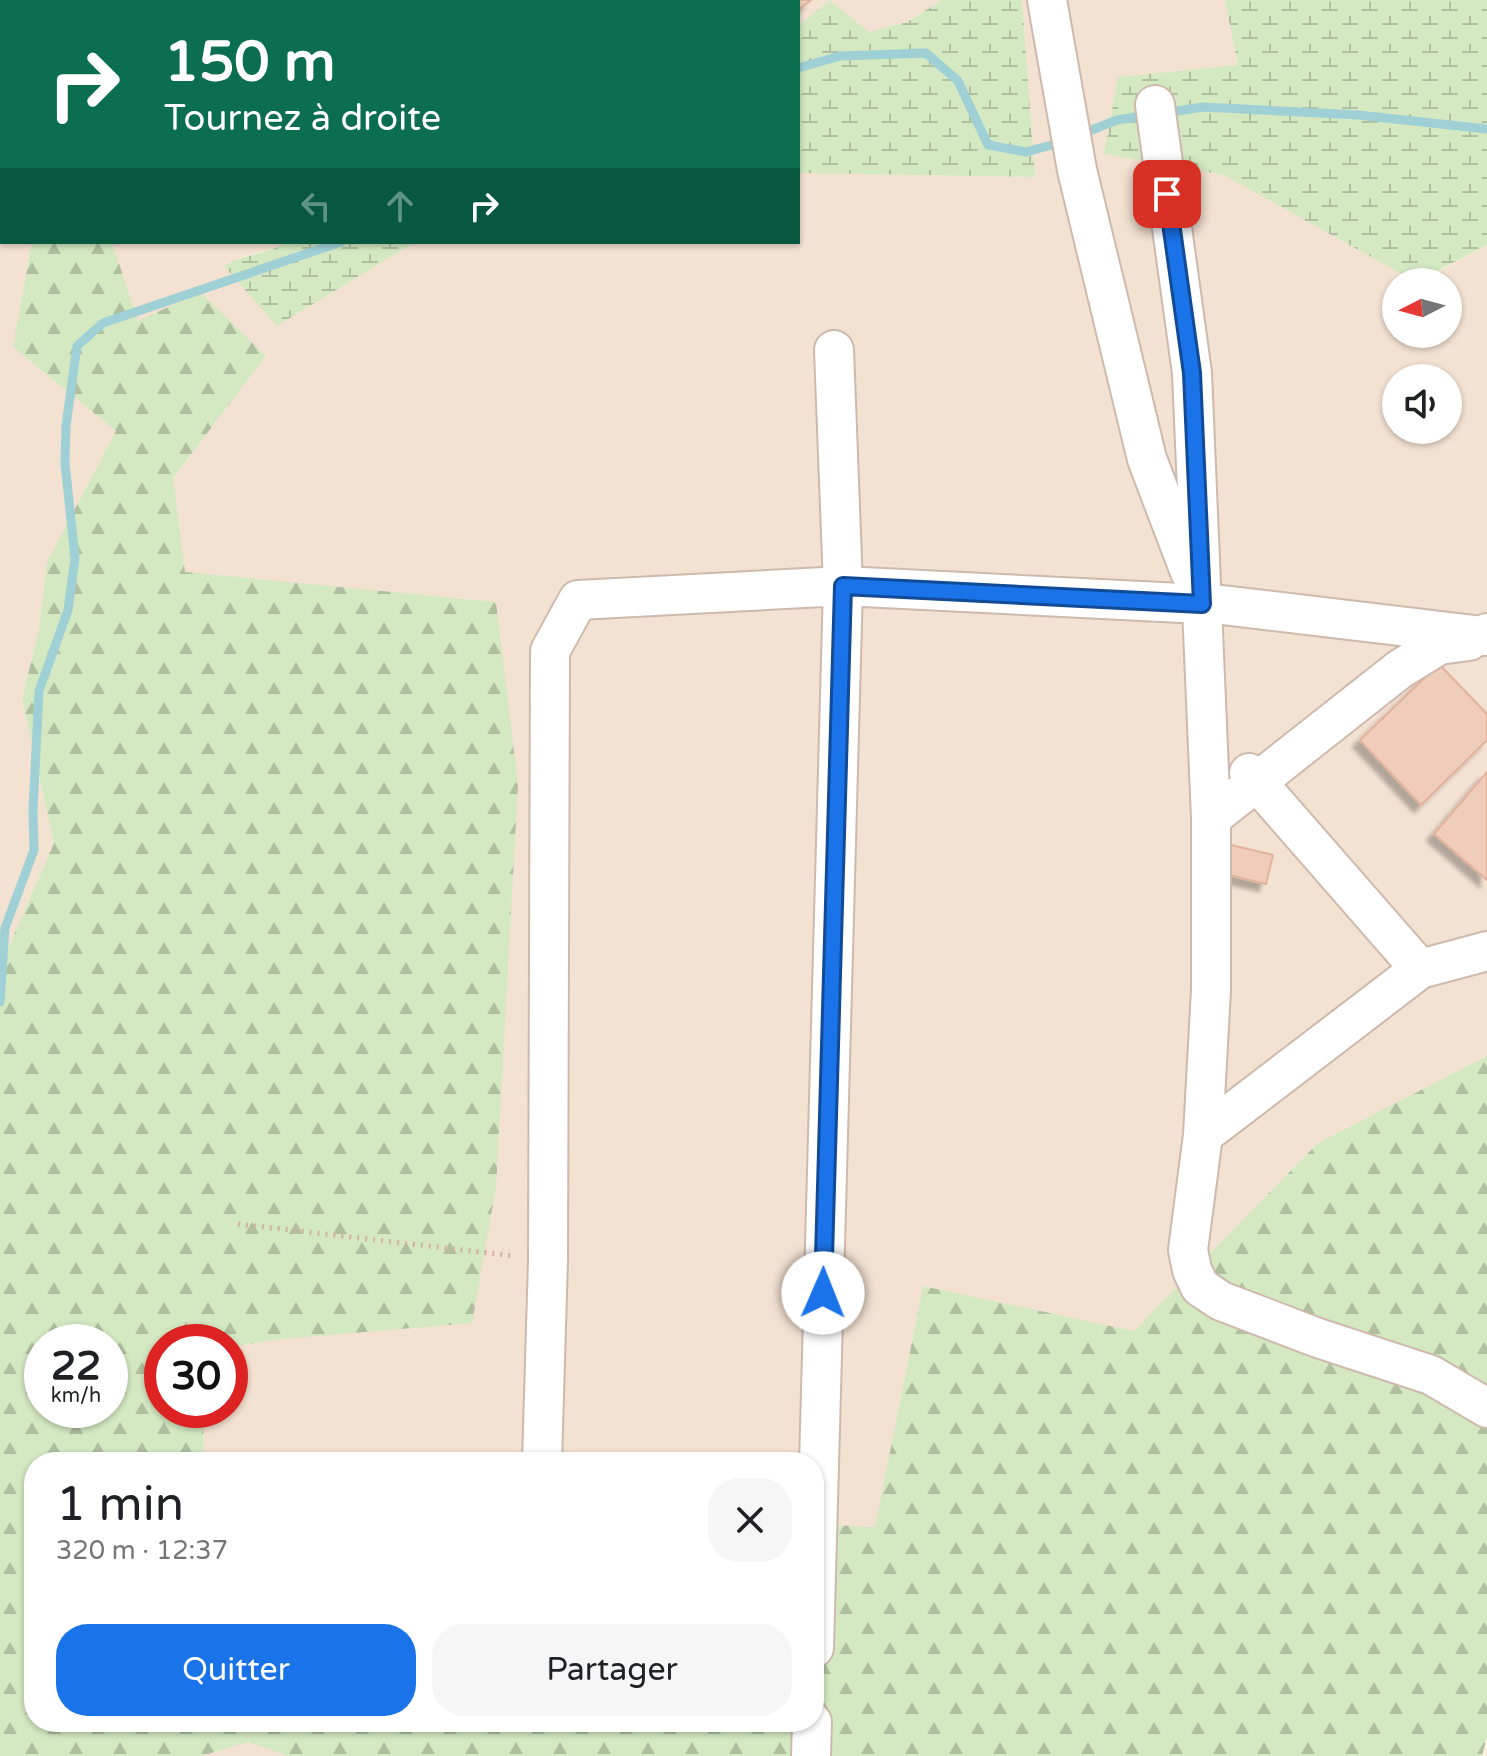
<!DOCTYPE html>
<html lang="fr">
<meta charset="utf-8">
<style>
:root{--surface:#fff;--page:#f6f6f6;--text:#202124;--muted:#757577;--accent:#1a73e8}
body{margin:0;font-family:"Varela Round",sans-serif;background:var(--page);color:var(--text);height:100vh;display:flex;flex-direction:column;font-size:30px;white-space:nowrap}
*{box-sizing:border-box;margin:0}
p{font-size:26px;color:var(--muted)}
.icon{flex:none;width:44px;height:44px;fill:none;stroke:currentColor;stroke-width:2;stroke-linecap:round;stroke-linejoin:round}
.map{position:relative;flex:1;overflow:hidden}
.details{position:absolute;left:24px;top:1452px;width:800px;height:280px;display:flex;flex-direction:column;background:var(--surface);border-radius:32px;box-shadow:0 2px 6px #0004}
.details>*{flex:none}
.banner{position:absolute;left:0px;top:0px;width:800px;height:244px;box-shadow:0 2px 6px #0004;background:#0b6e4f;color:#fff;overflow:hidden}
.needle{width:52px;rotate:264deg}
.tools{position:absolute;left:1382px;top:268px;display:grid;gap:16px}
.tools a{display:grid;place-items:center;width:80px;height:80px;border-radius:50%;background:var(--surface);box-shadow:0 2px 6px #0004;font-size:40px}
.speed{position:absolute;left:24px;top:1324px;display:flex;gap:16px;font-size:40px;font-weight:700;text-align:center}
.speed>*{display:grid;place-content:center;width:104px;height:104px;border-radius:50%;background:var(--surface);box-shadow:0 2px 6px #0004;line-height:1}
.speed small{font-size:20px;font-weight:400}
.speed .limit{border:12px solid #d22;background:#fff;color:#111}
.pin{position:absolute;display:grid;place-items:center;width:68px;height:68px;color:#fff;margin:-34px;border-radius:16px;box-shadow:0 4px 12px #0006}
.me{position:absolute;width:88px;margin:-44px;rotate:1deg;stroke-linejoin:round;filter:drop-shadow(0 0 6px #0008)}
.turn{display:flex;align-items:center;gap:28px;height:168px;padding:0 32px;font-size:36px}
.turn .icon{width:104px;height:104px;stroke-width:2.5}
.turn b{display:block;font-size:56px;line-height:68px}
.lanes{display:flex;align-items:center;height:76px;padding:0 32px;background:#0003;justify-content:center;gap:40px;direction:ltr}
.lanes .off{opacity:.35}
.round{display:grid;place-items:center;flex:none;width:84px;height:84px;border-radius:32px;background:var(--page)}
.head{display:flex;align-items:center;justify-content:space-between;height:136px;padding:0 32px}
h1{font-size:48px;font-weight:600;line-height:60px}
.button{display:flex;gap:16px;margin-top:auto;padding:16px 32px}
.button a{flex:1;height:92px;border-radius:32px;background:var(--accent);color:#fff;font-size:32px;font-weight:600;line-height:92px;text-align:center}
.button a+a{background:var(--page);color:var(--text)}
.map>svg:first-child{display:block}
.residential{fill:#f3e1d1;fill-rule:evenodd}
.forest{fill:url(#forest-firs);fill-rule:evenodd}
.wetland{fill:url(#wetland-marsh)}
.lines{fill:none;stroke-linecap:round;stroke-linejoin:round}
.stream{stroke:#9ed0d5;stroke-width:9}
.building{fill:#f0cdbb;stroke:#e2b29c;stroke-width:2;filter:url(#shadow)}
.minor-casing{stroke:#ceb9ad;stroke-width:42}
.path{stroke:#d4b09e;stroke-width:5;stroke-dasharray:2 6;stroke-linecap:butt}
.minor{stroke:#fff;stroke-width:38}
.route-casing{stroke:#114b97;stroke-width:20}
.route{stroke:#1a73e8;stroke-width:14}
</style>
<div class="map">
<svg width="1487" height="1756" viewBox="0 0 1487 1756">
<defs>
<pattern id="forest-firs" width="22" height="20" patternUnits="userSpaceOnUse" patternTransform="scale(2)"><rect width="22" height="20" fill="#d4e8c2"/><path d="M5 1l3.5 6h-7zM16 11l3.5 6h-7z" fill="#b0bfa0"/></pattern>
<pattern id="wetland-marsh" width="20" height="14" patternUnits="userSpaceOnUse" patternTransform="scale(2)"><rect width="20" height="14" fill="#d4e8c2"/><path d="M1 5h8M5 5V1M11 12h8M15 12V8" fill="none" stroke="#b0bfa0"/></pattern>
<filter id="shadow"><feDropShadow dx="-7" dy="7" stdDeviation="2" flood-color="#0004"/></filter>
</defs>
<rect width="100%" height="100%" fill="#fbf0e2"/>
<!-- residential -->
<path class="residential" d="M0,0l582,2h-580v240h30l-19,105 103,84 -69,131 -8,67 -17,70 32,144 -54,124z
M697,0h245l-35,22 -38,10 -39,-32 -32,26v-24z
M1022,0h203l13,65 -120,12 -14,77 120,21 192,107h-20v52h52v-52h-28l67,-37v811l-169,87 -184,188 -211,-45 -48,241 -61,-3v-62h-610l-1,-52h27v-63l52,-8 213,-737 -310,-29 -12,-94 92,-123 -127,-34 -26,-80h176l-9,5 -41,11 39,68 138,-84h383v-69l237,4zM1396,378h52v52h-52z
M250,1742l37,14h-86z"/>
<!-- forest -->
<path class="forest" d="M32,242h80l26,79 62,-29 66,64 -93,122 12,94 311,30 22,183 -22,402 -24,136 -190,16 -52,8v-5h-68v68h41l1,52h-170v260h780v-198l61,3 48,-241 211,45 184,-188 169,-87v681l-5,19h-1195l-38,-14 -48,14h-201v-789l54,-124 -32,-144 17,-70 8,-67 69,-131 -103,-84zM42,1342h68v68h-68z"/>
<!-- wetland -->
<path class="wetland" d="M830,0l39,32 38,-10 35,-22h80l13,177 -237,-4v-147z
M1225,0h262v245l-71,37 -192,-107 -120,-21 14,-77 120,-12z
M288,242h127l-138,84 -53,-60c20,-12 44,-12 64,-24z"/>
<g class="lines">
<!-- stream -->
<path class="stream" d="M798,68l42,-12 86,-3 32,28 30,64 38,7 36,-10
M1164,113l39,-6 155,8 129,14
M1079,135l38,-15 32,-5
M0,1002l5,-74 29,-78 -1,-40 6,-119 29,-81 7,-52 -10,-95 1,-37 11,-80 26,-23 238,-81"/>
</g>
<!-- building -->
<path class="building" d="M408,0h51l-3,2z
M761,0h50l-13,10v-8z
M2,10v61l-2,1v-61z
M1439,664l48,50v26l-66,65 -61,-65z
M1487,772v108l-53,-46z
M1231,845l42,10 -7,29 -42,-10z"/>
<g class="lines">
<!-- minor casing -->
<g class="minor-casing">
<path id="minor" d="M99,0l1,2
M1047,0l30,170 70,289 43,113
M1155,105l37,268 19,445v172l-8,145 -15,115 4,20 8,17 21,14 97,37 113,37 56,33
M1249,773l171,196 67,-18
M1211,818l189,-149 39,-24 30,-4
M1203,1135l217,-166
M542,1462l6,-202 2,-609 28,-51 265,-14 379,19 261,31 4,-3
M814,1648l29,-1062 -9,-236
M811,1756l1,-34"/>
</g>
<!-- path -->
<path class="path" d="M238,1224l277,32"/>
<!-- minor -->
<use href="#minor" class="minor"/>
</g>
<g class="lines">
<!-- route casing -->
<g class="route-casing">
<path id="route" d="M823,1293l20,-707 359,18 -10,-231 -25,-179"/>
</g>
<!-- route -->
<use href="#route" class="route"/>
</g>
</svg>
<div class="tools">
<a><svg class="needle" viewBox="-14 -14 28 28"><path d="M0-13l5 13h-10z" fill="#e53935"/><path d="M0 13l5-13h-10z" fill="#757577"/></svg></a>
<a><svg class="icon" aria-label="sound" viewBox="0 0 24 24"><path d="M4 9h4l5-4v14l-5-4H4zM17 9q2 3 0 6"/></svg></a>
</div>
<div class="speed"><div>22<small>km/h</small></div><div class="limit">30</div></div>
<div class="pin" style="left:1167px;top:194px;background:#d93025"><svg class="icon" aria-label="arrive" viewBox="0 0 24 24"><path d="M6 21V4h12l-3 4 3 4H6"/></svg></div>
<svg class="me" style="left:823px;top:1293px" viewBox="-20 -20 40 40"><circle r="19" fill="#fff"/><path d="M0-13L10 11 0 6-10 11z" fill="#1a73e8"/></svg>
<div class="banner">
<div class="turn"><svg class="icon" aria-label="right" viewBox="0 0 24 24"><path d="M7 20v-9h11M14 6l5 5-5 5"/></svg><div><b>150 m</b>Tournez à droite</div></div>
<div class="lanes"><svg class="icon off" aria-label="left" viewBox="0 0 24 24"><path d="M17 20v-9H6M10 6l-5 5 5 5"/></svg><svg class="icon off" aria-label="ahead" viewBox="0 0 24 24"><path d="M12 20V5M6 11l6-6 6 6"/></svg><svg class="icon" aria-label="right" viewBox="0 0 24 24"><path d="M7 20v-9h11M14 6l5 5-5 5"/></svg></div>
</div>
<section class="details">
<div class="head"><div><h1>1 min</h1><p>320 m · 12:37</p></div><a class="round"><svg class="icon" aria-label="close" viewBox="0 0 24 24"><path d="M6 6l12 12M18 6L6 18"/></svg></a></div>
<div class="button"><a>Quitter</a><a>Partager</a></div>
</section>
</div>
